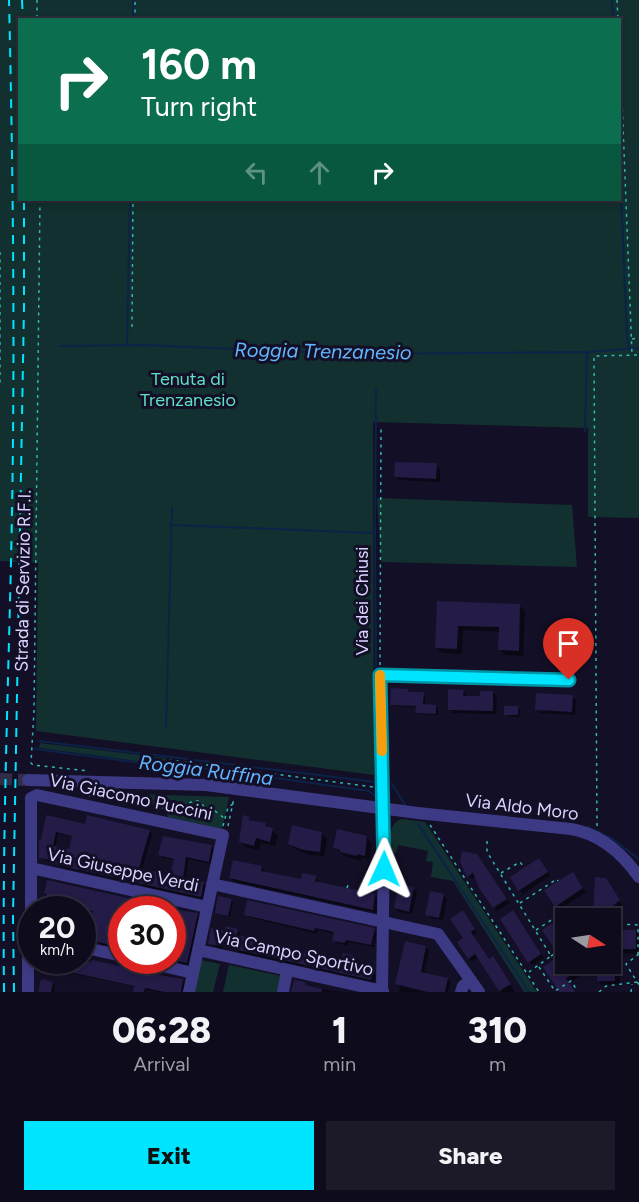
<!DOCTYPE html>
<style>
:root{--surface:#0e0b1c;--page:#1c1929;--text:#f1f3f6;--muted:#9b9ba3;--line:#2e2b3b;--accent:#00e5ff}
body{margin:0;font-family:Figtree,sans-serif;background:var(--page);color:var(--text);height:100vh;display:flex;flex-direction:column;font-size:22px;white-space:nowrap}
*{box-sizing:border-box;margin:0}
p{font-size:20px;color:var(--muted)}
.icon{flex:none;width:33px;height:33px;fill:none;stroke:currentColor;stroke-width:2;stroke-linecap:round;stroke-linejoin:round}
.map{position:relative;height:992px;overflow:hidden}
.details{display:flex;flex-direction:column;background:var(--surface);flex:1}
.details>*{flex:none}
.top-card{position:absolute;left:18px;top:18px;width:603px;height:183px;border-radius:0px;box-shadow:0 3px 9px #0003,0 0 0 2px var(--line);background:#0b6e4f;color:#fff;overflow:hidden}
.needle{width:39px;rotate:102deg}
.tools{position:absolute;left:555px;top:908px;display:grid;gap:12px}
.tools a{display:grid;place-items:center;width:66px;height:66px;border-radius:0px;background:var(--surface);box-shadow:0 3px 9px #0003,0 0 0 2px var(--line);font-size:30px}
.speed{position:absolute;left:18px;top:896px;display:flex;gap:12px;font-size:30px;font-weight:700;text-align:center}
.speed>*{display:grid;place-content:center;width:78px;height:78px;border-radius:50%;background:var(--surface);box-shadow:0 3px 9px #0003,0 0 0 2px var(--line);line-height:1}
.speed small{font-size:15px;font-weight:400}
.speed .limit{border:9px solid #d22;background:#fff;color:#111}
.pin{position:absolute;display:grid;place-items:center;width:51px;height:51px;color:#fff;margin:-62px -26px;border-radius:50% 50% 50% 0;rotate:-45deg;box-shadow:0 0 6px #0007}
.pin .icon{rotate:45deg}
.me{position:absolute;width:66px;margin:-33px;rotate:1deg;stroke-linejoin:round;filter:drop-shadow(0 0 4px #0008)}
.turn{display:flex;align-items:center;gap:21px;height:126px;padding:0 24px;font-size:27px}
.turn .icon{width:78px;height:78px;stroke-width:2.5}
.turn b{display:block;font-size:42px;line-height:51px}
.lanes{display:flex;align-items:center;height:57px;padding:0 24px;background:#0003;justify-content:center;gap:30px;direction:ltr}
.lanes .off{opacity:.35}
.eta{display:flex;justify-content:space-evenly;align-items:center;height:102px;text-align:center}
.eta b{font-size:36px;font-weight:800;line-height:42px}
.primary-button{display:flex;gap:12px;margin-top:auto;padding:12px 24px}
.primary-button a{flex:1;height:69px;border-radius:0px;background:var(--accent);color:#111;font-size:24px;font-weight:800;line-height:69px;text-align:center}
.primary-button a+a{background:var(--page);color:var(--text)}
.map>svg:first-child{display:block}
.green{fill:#12302f;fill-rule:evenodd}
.shadow{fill:#0007;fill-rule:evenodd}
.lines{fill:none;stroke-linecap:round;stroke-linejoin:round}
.stream{stroke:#0c2248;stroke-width:2}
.building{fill:#241b47;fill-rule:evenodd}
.minor-tunnel{stroke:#312d47;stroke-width:12;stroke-dasharray:12 6;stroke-linecap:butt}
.path{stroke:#2fb8b0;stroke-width:1.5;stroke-dasharray:3 4.5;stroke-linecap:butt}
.minor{stroke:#3d3a85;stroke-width:12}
.rail{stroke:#00e5ff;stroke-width:2;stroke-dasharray:9 8;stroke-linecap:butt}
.route-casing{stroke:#0095a6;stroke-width:15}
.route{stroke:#00e5ff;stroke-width:10}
.slow{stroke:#f59e0b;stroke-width:10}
.labels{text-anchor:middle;stroke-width:6;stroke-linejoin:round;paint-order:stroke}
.park-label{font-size:18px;fill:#5fe0c0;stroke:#130f26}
.street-label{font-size:18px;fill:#d9d4ff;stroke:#130f26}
.water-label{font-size:20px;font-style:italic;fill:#62b6ff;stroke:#130f26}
</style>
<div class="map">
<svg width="639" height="992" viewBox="0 0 639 992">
<rect width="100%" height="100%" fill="#130f26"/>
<!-- green -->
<path class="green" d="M0,0h639v518l-51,-1v-89l-215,-6 1,353 -338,-44 2,-168 -38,-2zM20,20h600v180h-600z
M377,498l195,7 5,62 -196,-5z
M40,743l126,15 1,7 -128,-17z
M99,793l130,4 -7,32 -54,-12 -4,-10z
M402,819l23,3 112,170h-13l-71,-111 -22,-4 2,-15 -7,-1 2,-10 -30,-6 -2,8 -7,-1c1,-13 -1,-29 13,-33z
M201,960l19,4 -7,28h-19z
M229,965l53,11 -4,16h-55z"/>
<!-- shadow -->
<path class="shadow" d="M436,465l4,4v13l-41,-2 -3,-4z
M438,603l81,2 6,6 -2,45 -18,-1 -5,-5 1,-18 -38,-2 -1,24 -20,-1 -5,-5z
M408,690l3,3 12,1 2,2v10h11l2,3v6l-19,-1 -2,-7 -23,-1 -2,-2z
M463,691l4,7h14l12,-6 4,4 -1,18 -43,-1 -4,-4z
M572,697l4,3 -1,15 -35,-2 -4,-4z
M517,708l3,2 -1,7 -11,-1 -3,-2z
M47,817l39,8 63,6 3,3 -10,36 29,6 4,-16 -12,-2 -3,-3 52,-8 2,2 -3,15 -23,-5 -2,21 17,3 3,3 -2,13 -62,-13 -2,-5 -21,-4 -1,3 -58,-13 -4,-4 -12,-3 -3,-3zM58,834l16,3 -4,14 -15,-3z
M249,818l4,4 12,3 13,10 -3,11 -14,-3 -2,7 -13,-3 -5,-6z
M321,833l6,6 -3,17 -14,-1 -15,-6 -6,-6z
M366,837l6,6 -3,17 -7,-2v3l-15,-4 -13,-9z
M480,860l30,43 -13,8 -21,-34 -4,2 -3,-3z
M542,863l8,13 -27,18 -3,-4z
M262,867l4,6 36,8 14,-4 4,6 54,12 5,4 -2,14 -142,-31 -5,-4z
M576,877l10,15 -26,17 -4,-3z
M48,882l123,27h-49v40l-34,-8 -6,1v-13l8,2 4,-18 -6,-4 -25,-5 -1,5h-16z
M609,884l13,21 -15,13h-10l-2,-3z
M413,888l4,4 -5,22 -13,-2 -4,-4z
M443,895l4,4 -4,21 -12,-2 -4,-4z
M231,900l2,2 -3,15 -14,-4z
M172,909l25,6 3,3 -11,47 -21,-5h4l6,-11 4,-22 -10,-2z
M573,912l5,6h-12v45h18l5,7 -20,13 5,9h-13v-35l-16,-27z
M246,914l128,16 3,3 -3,14 -25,-5 -1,4 -11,-3 -3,-3 1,-6 -17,-4 -1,4 -68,-17z
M466,916l11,17 -4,3 16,25 7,1 19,30h-13l-23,-35 -7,4 -3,-3 -4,-20z
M516,916l28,42 -11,7 -4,-3z
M237,930l3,3v4l102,25 14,-5 3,4 -2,8 15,3 4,3 -2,7 -136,-30 -3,-3 1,-3 -13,-3 -1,6 -9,-3 -3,-3 16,-10z
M636,931l3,4v18l-19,1v31l-16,1 -6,-6v-17h12v-27z
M425,947l4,3 -5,24 23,5 4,3 -3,10h-49l1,-5 -3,-4z
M38,960h36l55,9 2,3 52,9 2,2 -2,9h-25l-11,-2 -1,2h-11l1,-5 -76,-16 -2,-3 -18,-4z
M53,983l2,3 -1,5 3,1h-17z
M304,984l3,3 34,5h-48z"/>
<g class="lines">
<!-- stream -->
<path class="stream" d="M612,0l1,20
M133,20v-20
M620,169l7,168 2,12
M127,345l3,-145
M60,346l85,-1 204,9 238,-2 52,-4
M585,431l2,-79
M171,525l204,8 1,139
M375,533l1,-143
M166,727l6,-219
M39,741l337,41
M35,749l122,16 62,5 150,21 7,6
M392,784l13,21
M418,824l111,168
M588,827l23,11 28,21"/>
</g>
<!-- building -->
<path class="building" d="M395,462l42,1 -1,16 -42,-2z
M437,601l83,3 -1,47 -21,-1 1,-23 -41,-1 -1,23 -22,-1z
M391,688l18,1 -1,3h16l-1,12 13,1v9l-21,-1 1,-7 -26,-1z
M448,689l16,1 -1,6h17v-5h13v20l-45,-1z
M536,693l37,2 -1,17 -37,-2z
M504,706h14v9h-14z
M46,815l39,9 2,-9 63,15 -11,38 31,7 4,-16 -16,-4 5,-19 49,9 -3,17 -23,-5 -3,21 21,4 -3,15 -63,-14 1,-4 -23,-4v3l-42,-9 -19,-5 1,-3 -17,-3v-18h2zM56,832l16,4 -3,13 -16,-3z
M243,815l7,2 -1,3 17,3 -1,3 8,2 -3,14 -14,-4 -2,8 -15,-4z
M292,825l30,7 -2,20 -17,-2 -15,-6z
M337,829l30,7 -2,20 -8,-2v2l-17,-4v-2l-7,-2z
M462,851l15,3 30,45 -14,9 -14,-20 -6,-15 -6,4 -7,-15z
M539,858l9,14 -30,19 -8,-14z
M233,860l29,6 -1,5 40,8 1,-6 15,3 -2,5 60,13 -2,16 -144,-32z
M573,872l10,16 -28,19 -11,-17z
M595,877l11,1 14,22 -20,17 -7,-1z
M47,880l116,26 -1,3h-40v22l-5,15 -35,-7v-11l7,1 4,-18 -6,-1 1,-2 -28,-6 -1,7h-15l3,-15 -3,-1z
M399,884l15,3 -5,25 -15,-4z
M430,891l14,3 -5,24 -14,-3z
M218,896l14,3 -4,17 -13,-3z
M247,900l128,28 -4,17 -25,-5 -1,3 -13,-2 2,-9 -19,-4 -1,3 -70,-16z
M172,909l26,4 -11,50 -15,-3v-14l5,1 4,-22 -9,-2z
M463,910l12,19 -4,3 18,27 4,-3 18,28 -12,7 -24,-37 -7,5 -11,-17 6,-4 -13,-19z
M513,910l28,44 -13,9 -28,-44z
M573,910l5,8h-12v45h24l-24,15 9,14h-16l-16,-25 16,-11 -17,-26z
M226,926l12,3 -1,6 64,14v3l40,8 2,-7 13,3 -2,11 19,4 -2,9 -137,-31 1,-5 -15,-3 -1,5 -11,-2 3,-16 14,3z
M614,930h22v19h-26v-15z
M405,941l21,5 -5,26 27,6 -3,14h-18l-32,-8z
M42,960h39l10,2 1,-2 37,8v2l54,9 -2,13h-16l-20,-4 -1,4h-11l1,-6 -78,-17 1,-3 -16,-3z
M597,963h18v18h-18z
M41,979l12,3 -2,10h-13z
M294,980l11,2v3l17,4v3h-31z"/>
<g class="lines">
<!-- minor-tunnel -->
<path class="minor-tunnel" d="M0,779l28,1"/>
<!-- path -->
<path class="path" d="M37,0v20
M617,0l1,20
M135,20v-20
M620,49l12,305
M40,200l-6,510 -3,53 2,2 56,6
M0,252v132
M132,327l1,-127
M632,339l7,-1
M380,665l1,-238
M169,760l204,27
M90,797v-2h12l62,13 1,5
M161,806l12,-4 15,3c5,-7 14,-5 16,3l11,3 9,7
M430,825l109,167
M223,826l5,-19 5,-3
M228,826l6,-28
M597,826l-3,-470 45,-1
M487,841v11l64,104 -22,16
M501,873l19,-11 4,5
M347,888l1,-3
M520,903l37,-24 1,2
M536,930l20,-13 2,3
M610,931l1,-2 7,-1v-4l20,1v30
M639,954l-13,10 13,21
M551,956l5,-3 2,4
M539,967l16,24 16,-10 6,9
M599,992l7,-6 31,-4
M631,992l1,-8"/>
<!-- minor -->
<path class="minor" d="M28,780l178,5 212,28 153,16c30,5 51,24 68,48
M31,868l176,39
M212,884l226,50 41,58
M82,947l40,9
M198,950l185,41
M137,960l56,13
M28,992v-46l3,-11v-137l6,-3 186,40 -34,157
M283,992l4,-21
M382,992l2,-154 -4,-163 189,5
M461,992l2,-6 8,-6"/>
<!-- rail -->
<path class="rail" d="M22,0l1,20
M4,992c-2,-160 5,-319 8,-479 3,-171 1,-342 -3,-513
M14,992l-1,-76 11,-609v-107"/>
</g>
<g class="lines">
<!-- route casing -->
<g class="route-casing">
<path id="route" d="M384,869l-4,-194 189,5"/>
</g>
<!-- route -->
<use href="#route" class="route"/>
<!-- slow -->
<path class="slow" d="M380,675l2,76"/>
</g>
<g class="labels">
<!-- park labels -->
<g class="park-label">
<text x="188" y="385">Tenuta di<tspan x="188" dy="21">Trenzanesio</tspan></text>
</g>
<!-- street labels -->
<g class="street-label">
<text transform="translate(23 581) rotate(-89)" y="6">Strada di Servizio R.F.I.</text>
<text transform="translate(362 601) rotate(-90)" y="6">Via dei Chiusi</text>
<text transform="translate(131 797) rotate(12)" y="6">Via Giacomo Puccini</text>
<text transform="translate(522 807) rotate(7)" y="6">Via Aldo Moro</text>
<text transform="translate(123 870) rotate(12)" y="6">Via Giuseppe Verdi</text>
<text transform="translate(294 953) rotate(12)" y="6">Via Campo Sportivo</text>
</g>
<!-- water labels -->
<g class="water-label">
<text transform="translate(323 351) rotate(1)" y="7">Roggia Trenzanesio</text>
<text transform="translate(206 770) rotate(7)" y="7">Roggia Ruffina</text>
</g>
</g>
</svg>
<div class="tools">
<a><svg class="needle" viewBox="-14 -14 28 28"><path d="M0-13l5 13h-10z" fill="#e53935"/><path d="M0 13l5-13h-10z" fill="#9b9ba3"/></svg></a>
</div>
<div class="speed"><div>20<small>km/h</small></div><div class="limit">30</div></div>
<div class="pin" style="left:569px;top:680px;background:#d93025"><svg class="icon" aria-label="arrive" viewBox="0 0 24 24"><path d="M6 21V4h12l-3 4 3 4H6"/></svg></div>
<svg class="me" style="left:384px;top:869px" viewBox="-20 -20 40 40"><path d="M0-17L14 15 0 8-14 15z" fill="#00e5ff" stroke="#fff" stroke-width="4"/></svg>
<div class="top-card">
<div class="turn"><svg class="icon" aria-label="right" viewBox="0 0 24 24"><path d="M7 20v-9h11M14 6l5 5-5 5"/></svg><div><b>160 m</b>Turn right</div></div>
<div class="lanes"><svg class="icon off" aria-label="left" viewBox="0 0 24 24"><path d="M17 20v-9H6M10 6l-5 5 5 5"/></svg><svg class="icon off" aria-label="ahead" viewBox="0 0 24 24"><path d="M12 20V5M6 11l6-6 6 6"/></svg><svg class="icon" aria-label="right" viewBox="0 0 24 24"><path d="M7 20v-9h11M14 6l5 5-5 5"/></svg></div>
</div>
</div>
<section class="details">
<div class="eta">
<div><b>06:28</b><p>Arrival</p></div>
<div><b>1</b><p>min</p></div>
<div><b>310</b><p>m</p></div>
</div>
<div class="primary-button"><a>Exit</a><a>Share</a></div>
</section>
